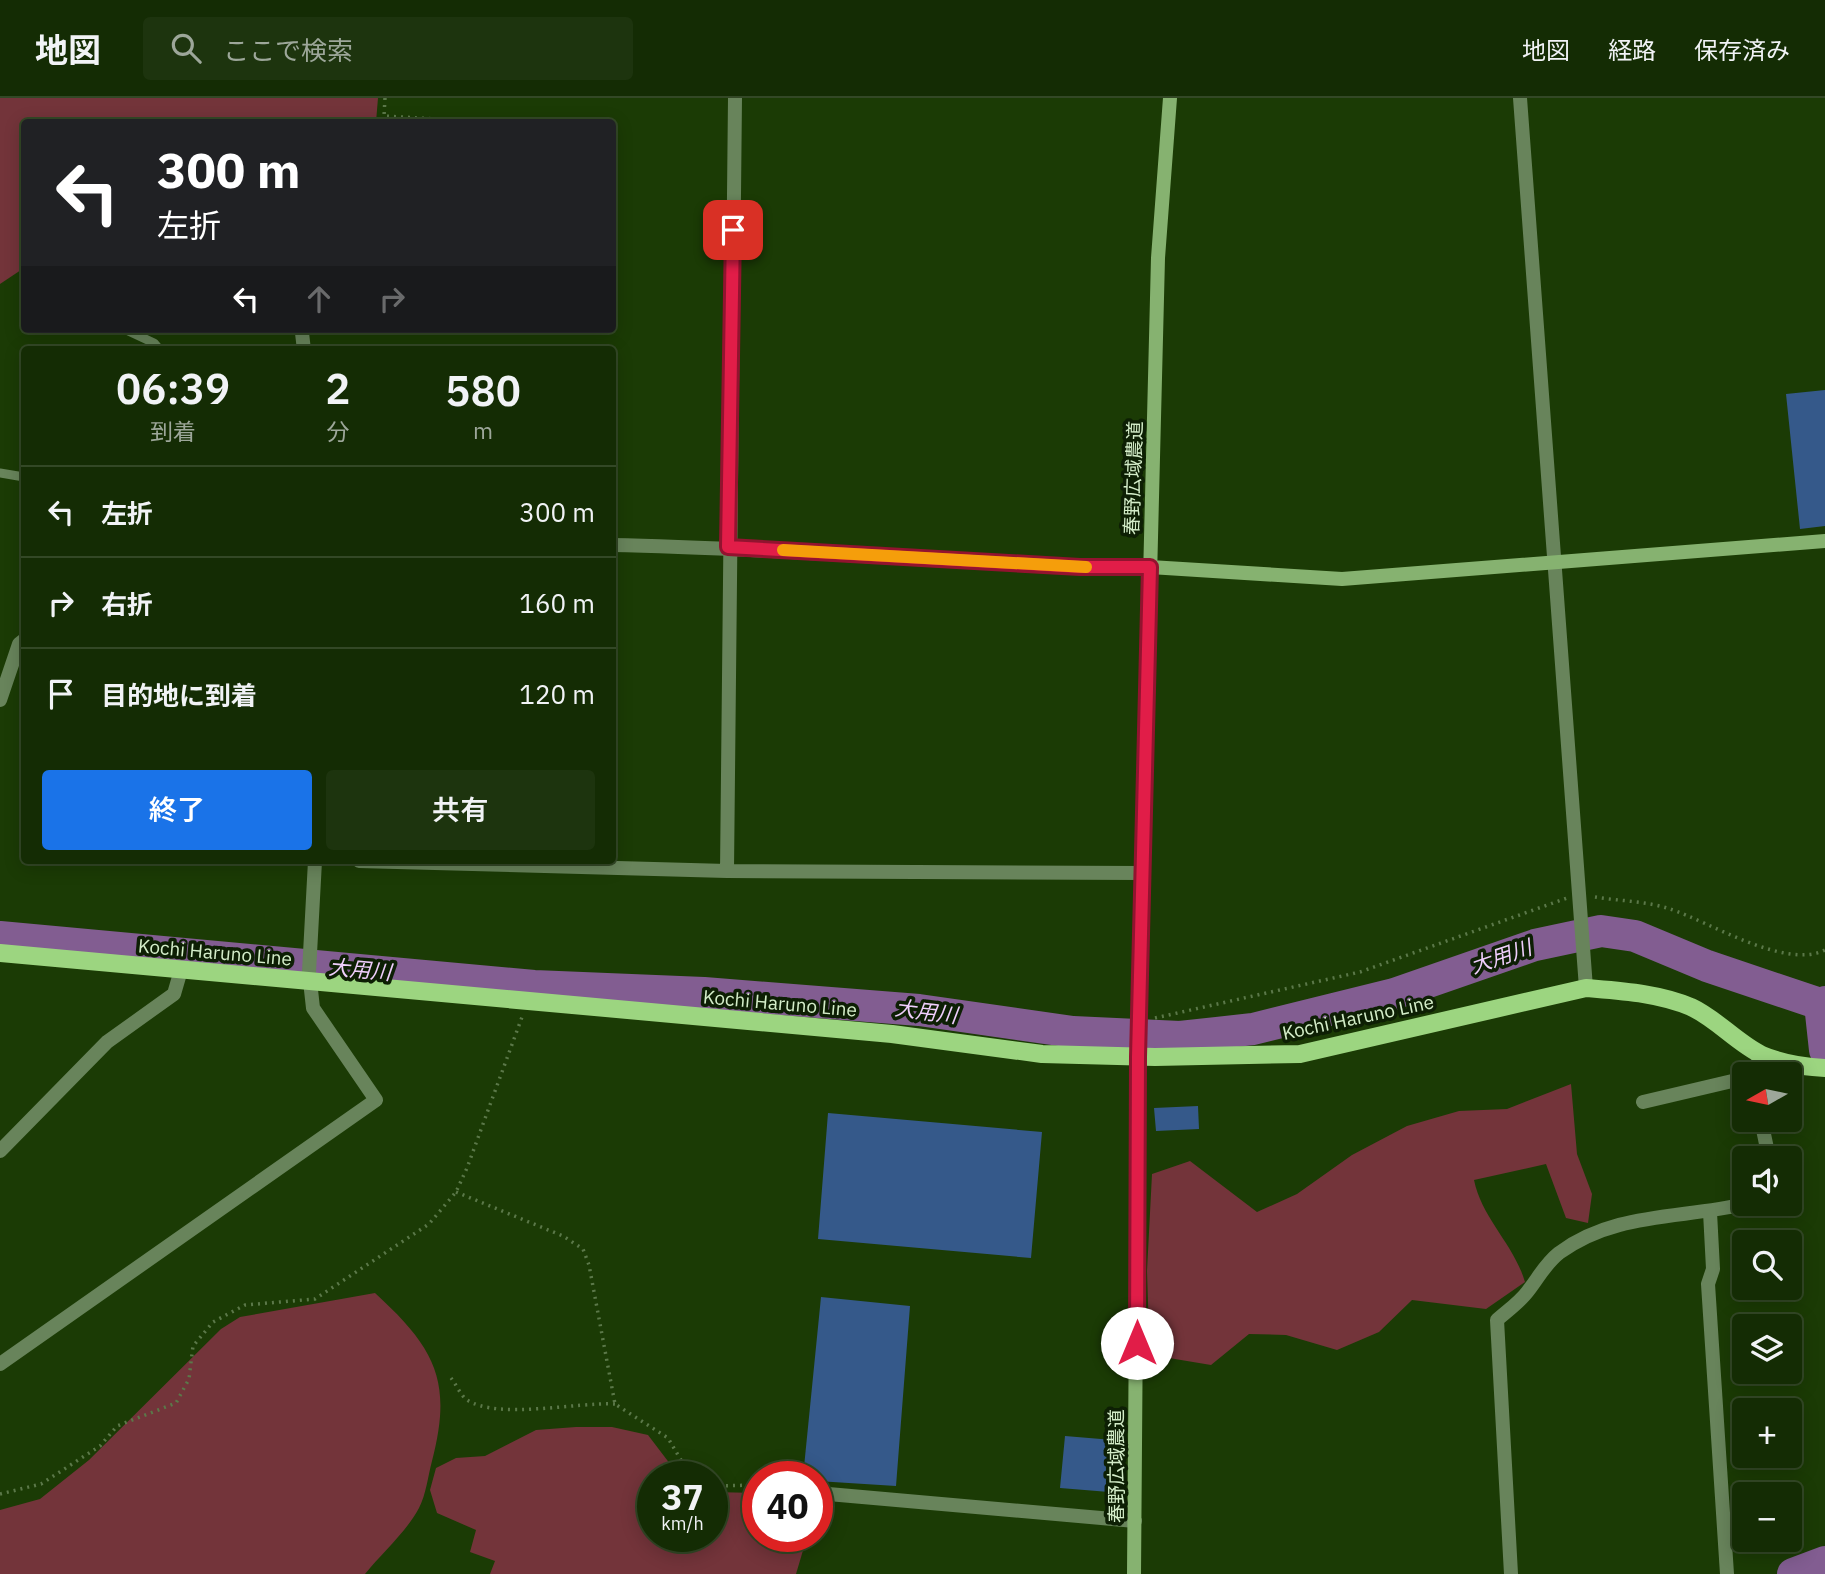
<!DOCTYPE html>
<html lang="ja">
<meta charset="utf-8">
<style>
:root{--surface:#142c04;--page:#1d340e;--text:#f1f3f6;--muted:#9da79a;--line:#334826;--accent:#1a73e8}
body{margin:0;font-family:"IBM Plex Sans","Noto Sans JP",sans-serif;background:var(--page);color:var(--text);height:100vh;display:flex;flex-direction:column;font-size:26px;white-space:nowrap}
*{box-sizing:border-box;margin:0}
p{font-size:23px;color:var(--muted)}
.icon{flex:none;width:38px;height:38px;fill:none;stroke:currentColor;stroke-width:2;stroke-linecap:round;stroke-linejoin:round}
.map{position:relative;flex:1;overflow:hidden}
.details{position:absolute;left:21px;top:248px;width:595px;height:518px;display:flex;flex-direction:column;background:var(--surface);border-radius:7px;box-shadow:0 4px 18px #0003,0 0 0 2px var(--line)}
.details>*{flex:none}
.top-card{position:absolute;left:21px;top:21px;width:595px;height:214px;border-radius:7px;box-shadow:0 4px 18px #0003,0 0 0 2px var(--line);background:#202124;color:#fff;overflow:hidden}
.needle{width:46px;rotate:261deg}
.tools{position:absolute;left:1732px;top:964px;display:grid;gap:14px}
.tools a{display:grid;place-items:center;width:70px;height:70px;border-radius:7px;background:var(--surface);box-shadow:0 4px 18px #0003,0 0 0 2px var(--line);font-size:35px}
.speed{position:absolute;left:637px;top:1363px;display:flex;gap:14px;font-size:35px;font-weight:700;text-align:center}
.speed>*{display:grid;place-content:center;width:91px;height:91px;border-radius:50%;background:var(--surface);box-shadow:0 4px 18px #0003,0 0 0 2px var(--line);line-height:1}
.speed small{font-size:18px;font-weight:400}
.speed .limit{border:10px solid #d22;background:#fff;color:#111}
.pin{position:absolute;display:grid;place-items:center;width:60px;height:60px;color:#fff;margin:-30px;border-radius:14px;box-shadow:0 4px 10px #0006}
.me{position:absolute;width:77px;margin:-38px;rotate:0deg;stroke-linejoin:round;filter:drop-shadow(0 0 5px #0008)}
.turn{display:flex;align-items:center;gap:24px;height:147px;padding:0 21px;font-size:32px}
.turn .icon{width:91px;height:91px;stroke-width:2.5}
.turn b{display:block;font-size:49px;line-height:60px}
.lanes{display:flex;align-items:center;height:66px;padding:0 21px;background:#0003;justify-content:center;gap:35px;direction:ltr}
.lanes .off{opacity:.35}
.eta{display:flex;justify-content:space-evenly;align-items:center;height:119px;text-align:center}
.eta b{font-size:42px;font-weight:600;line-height:49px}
.action{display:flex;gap:14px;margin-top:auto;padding:14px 21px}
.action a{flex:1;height:80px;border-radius:7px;background:var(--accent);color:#fff;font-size:28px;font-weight:600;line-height:80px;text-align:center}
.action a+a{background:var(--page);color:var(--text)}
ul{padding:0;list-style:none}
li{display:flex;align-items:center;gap:21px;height:91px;padding:0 21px;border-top:2px solid var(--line)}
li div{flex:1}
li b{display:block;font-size:26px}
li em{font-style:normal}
header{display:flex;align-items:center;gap:42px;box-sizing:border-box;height:98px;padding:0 35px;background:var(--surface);border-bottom:2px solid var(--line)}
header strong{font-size:33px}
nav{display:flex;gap:38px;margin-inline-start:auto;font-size:24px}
.search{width:490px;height:63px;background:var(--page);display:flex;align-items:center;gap:18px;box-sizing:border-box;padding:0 24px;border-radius:7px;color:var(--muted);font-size:26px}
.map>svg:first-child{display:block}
.green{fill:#73343a}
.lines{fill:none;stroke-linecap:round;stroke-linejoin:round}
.river{stroke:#825d91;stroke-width:32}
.building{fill:#35598a}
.path{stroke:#5b7849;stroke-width:3.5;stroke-dasharray:2 5;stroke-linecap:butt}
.lane{stroke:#68845b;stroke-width:9}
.street{stroke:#68845b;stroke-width:14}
.secondary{stroke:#86b270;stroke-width:14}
.primary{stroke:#9cd580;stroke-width:18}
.route-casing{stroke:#92132f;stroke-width:18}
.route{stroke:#e11d48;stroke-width:12}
.slow{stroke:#f59e0b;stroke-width:12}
.labels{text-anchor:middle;stroke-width:7;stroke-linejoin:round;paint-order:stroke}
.street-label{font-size:19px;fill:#d4edc9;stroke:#0d1f04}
.water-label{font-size:21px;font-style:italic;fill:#f0cffd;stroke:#0d1f04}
</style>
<header>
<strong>地図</strong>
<div class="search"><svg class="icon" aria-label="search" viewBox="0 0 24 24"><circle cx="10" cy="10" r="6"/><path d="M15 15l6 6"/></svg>ここで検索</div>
<nav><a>地図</a><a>経路</a><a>保存済み</a></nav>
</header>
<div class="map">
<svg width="1825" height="1476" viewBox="0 0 1825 1476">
<rect width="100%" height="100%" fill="#1b3b05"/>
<!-- green -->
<path class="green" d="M0,0h378l-2,24h-352v146l-24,16z
M1571,986l6,70 15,40 -4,29 -22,-5 -20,-54 -72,16c8,39 40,64 51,102l-39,27 -74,-9 -33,32 -42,18 -51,-15 -37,-1 -38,31 -42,-7 -20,-23 -2,-64 5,-97 38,-13 67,51 40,-18 55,-39 55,-29 52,-15 48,-2z
M375,1195c60,55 78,88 57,168 -4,15 -6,34 -13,47 -12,23 -37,45 -54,66h-365v-64l40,-11 49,-39 132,-131 19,-12z
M576,1329h36l36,8 32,42h-27v59h59v-44l46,1v43l49,1 -11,37h-306l5,-13 -25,-9 6,-22 -39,-17 -7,-23 6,-22 20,-10 29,-2 51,-26z"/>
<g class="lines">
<!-- river -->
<path class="river" d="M0,839l534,49 170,7 215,17 154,22 107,5 73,-8 141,-35 141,-49 66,-14 34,5 72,30 113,38 5,-2
M1820,906l5,46
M1793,1476l32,-12"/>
</g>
<!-- building -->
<path class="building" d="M1825,292v136l-25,3 -14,-135z
M1198,1008l1,23 -43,2 -2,-23z
M828,1015l214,19 -11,126 -213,-19z
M821,1199l89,9 -14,180 -79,-5v-4h-14z
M1065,1338l48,4 -4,52 -49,-4z"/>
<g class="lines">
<!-- path -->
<path class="path" d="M385,0l-1,18 105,6
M1595,799c24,4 52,4 75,12 40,13 115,61 155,41
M1155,920l205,-46 207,-74
M456,1094l107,44 20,13 6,16 26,139 53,34 23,39
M451,1280c5,6 10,18 16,22 31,20 109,2 148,4
M712,1388l46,-1
M0,1396l41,-10 59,-38 17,-20 59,-23 13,-24 4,-33 20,-24 32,-17 70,-6 114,-75 27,-32 11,-24 55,-151"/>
<!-- lane -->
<path class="lane" d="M124,231l30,14 6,7
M0,375l24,4"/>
<!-- street -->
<path class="street" d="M1520,0l66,890
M302,235l2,17
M612,447c180,3 359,22 538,22
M0,602l19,-56 5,-4
M359,763l368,10 416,2
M727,773l8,-773
M1752,976l9,-20
M1643,1004l102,-24
M1761,1022l8,38
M0,1053l107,-109 67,-48 7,-24
M1710,1114l3,57 -5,15 19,290
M0,1266l376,-264 -63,-92 -4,-36 6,-111
M817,1395l318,28
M1511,1476l-14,-254c10,-9 23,-18 31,-29 11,-14 17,-27 31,-38 55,-41 122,-34 186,-49"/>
<!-- secondary -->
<path class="secondary" d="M1150,469l192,12 483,-38
M1134,1476l4,-517 20,-799 12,-160"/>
<!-- primary -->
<path class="primary" d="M0,855l892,81 150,20 113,3 145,-3 286,-66c35,3 72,5 105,19 26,12 46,36 71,48 19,8 42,12 63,13"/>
</g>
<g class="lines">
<!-- route casing -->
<g class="route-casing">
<path id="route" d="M733,132l-5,317 352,20h70l-12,490 -1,286"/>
</g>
<!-- route -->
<use href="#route" class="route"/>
<!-- slow -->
<path class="slow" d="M783,452l303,17"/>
</g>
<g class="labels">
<!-- street labels -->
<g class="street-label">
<text transform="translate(1133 380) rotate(-88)" y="7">春野広域農道</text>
<text transform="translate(215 854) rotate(5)" y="7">Kochi Haruno Line</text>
<text transform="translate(780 905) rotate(5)" y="7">Kochi Haruno Line</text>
<text transform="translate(1358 919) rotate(-12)" y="7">Kochi Haruno Line</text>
<text transform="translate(1116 1368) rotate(-90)" y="7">春野広域農道</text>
</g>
<!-- water labels -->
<g class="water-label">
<text transform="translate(1501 859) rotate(-19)" y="7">大用川</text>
<text transform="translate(360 872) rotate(5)" y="7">大用川</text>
<text transform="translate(926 914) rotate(7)" y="7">大用川</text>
</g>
</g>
</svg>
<div class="tools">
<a><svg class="needle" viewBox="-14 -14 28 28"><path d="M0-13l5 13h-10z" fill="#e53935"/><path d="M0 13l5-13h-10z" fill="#9da79a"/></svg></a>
<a><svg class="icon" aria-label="sound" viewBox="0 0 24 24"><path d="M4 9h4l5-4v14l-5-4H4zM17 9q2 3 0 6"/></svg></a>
<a><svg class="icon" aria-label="search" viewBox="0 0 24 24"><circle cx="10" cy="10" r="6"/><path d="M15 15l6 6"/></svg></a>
<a><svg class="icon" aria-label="layers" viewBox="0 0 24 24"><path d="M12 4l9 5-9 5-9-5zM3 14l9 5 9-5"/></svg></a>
<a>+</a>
<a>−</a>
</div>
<div class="speed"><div>37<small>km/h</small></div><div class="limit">40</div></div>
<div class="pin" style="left:733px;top:132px;background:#d93025"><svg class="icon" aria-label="arrive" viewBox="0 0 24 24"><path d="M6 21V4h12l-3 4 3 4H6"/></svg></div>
<svg class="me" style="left:1137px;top:1245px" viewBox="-20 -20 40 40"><circle r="19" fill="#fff"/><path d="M0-13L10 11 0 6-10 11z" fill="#e11d48"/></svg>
<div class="top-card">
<div class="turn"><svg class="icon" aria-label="left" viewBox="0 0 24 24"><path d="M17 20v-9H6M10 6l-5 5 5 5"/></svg><div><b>300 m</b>左折</div></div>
<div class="lanes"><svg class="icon" aria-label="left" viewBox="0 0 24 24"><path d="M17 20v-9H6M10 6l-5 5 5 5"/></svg><svg class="icon off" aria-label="ahead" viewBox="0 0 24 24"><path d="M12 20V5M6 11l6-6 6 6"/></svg><svg class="icon off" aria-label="right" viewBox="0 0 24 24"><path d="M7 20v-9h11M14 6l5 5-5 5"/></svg></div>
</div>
<section class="details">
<div class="eta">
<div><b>06:39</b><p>到着</p></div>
<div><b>2</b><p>分</p></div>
<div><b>580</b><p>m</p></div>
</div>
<ul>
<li><svg class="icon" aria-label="left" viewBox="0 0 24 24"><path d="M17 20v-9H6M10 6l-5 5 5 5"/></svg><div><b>左折</b></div><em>300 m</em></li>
<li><svg class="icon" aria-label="right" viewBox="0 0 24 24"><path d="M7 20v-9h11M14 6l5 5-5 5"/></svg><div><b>右折</b></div><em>160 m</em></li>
<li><svg class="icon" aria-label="arrive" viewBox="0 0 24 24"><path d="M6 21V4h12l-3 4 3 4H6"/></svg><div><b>目的地に到着</b></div><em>120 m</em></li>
</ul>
<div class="action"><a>終了</a><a>共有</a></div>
</section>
</div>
